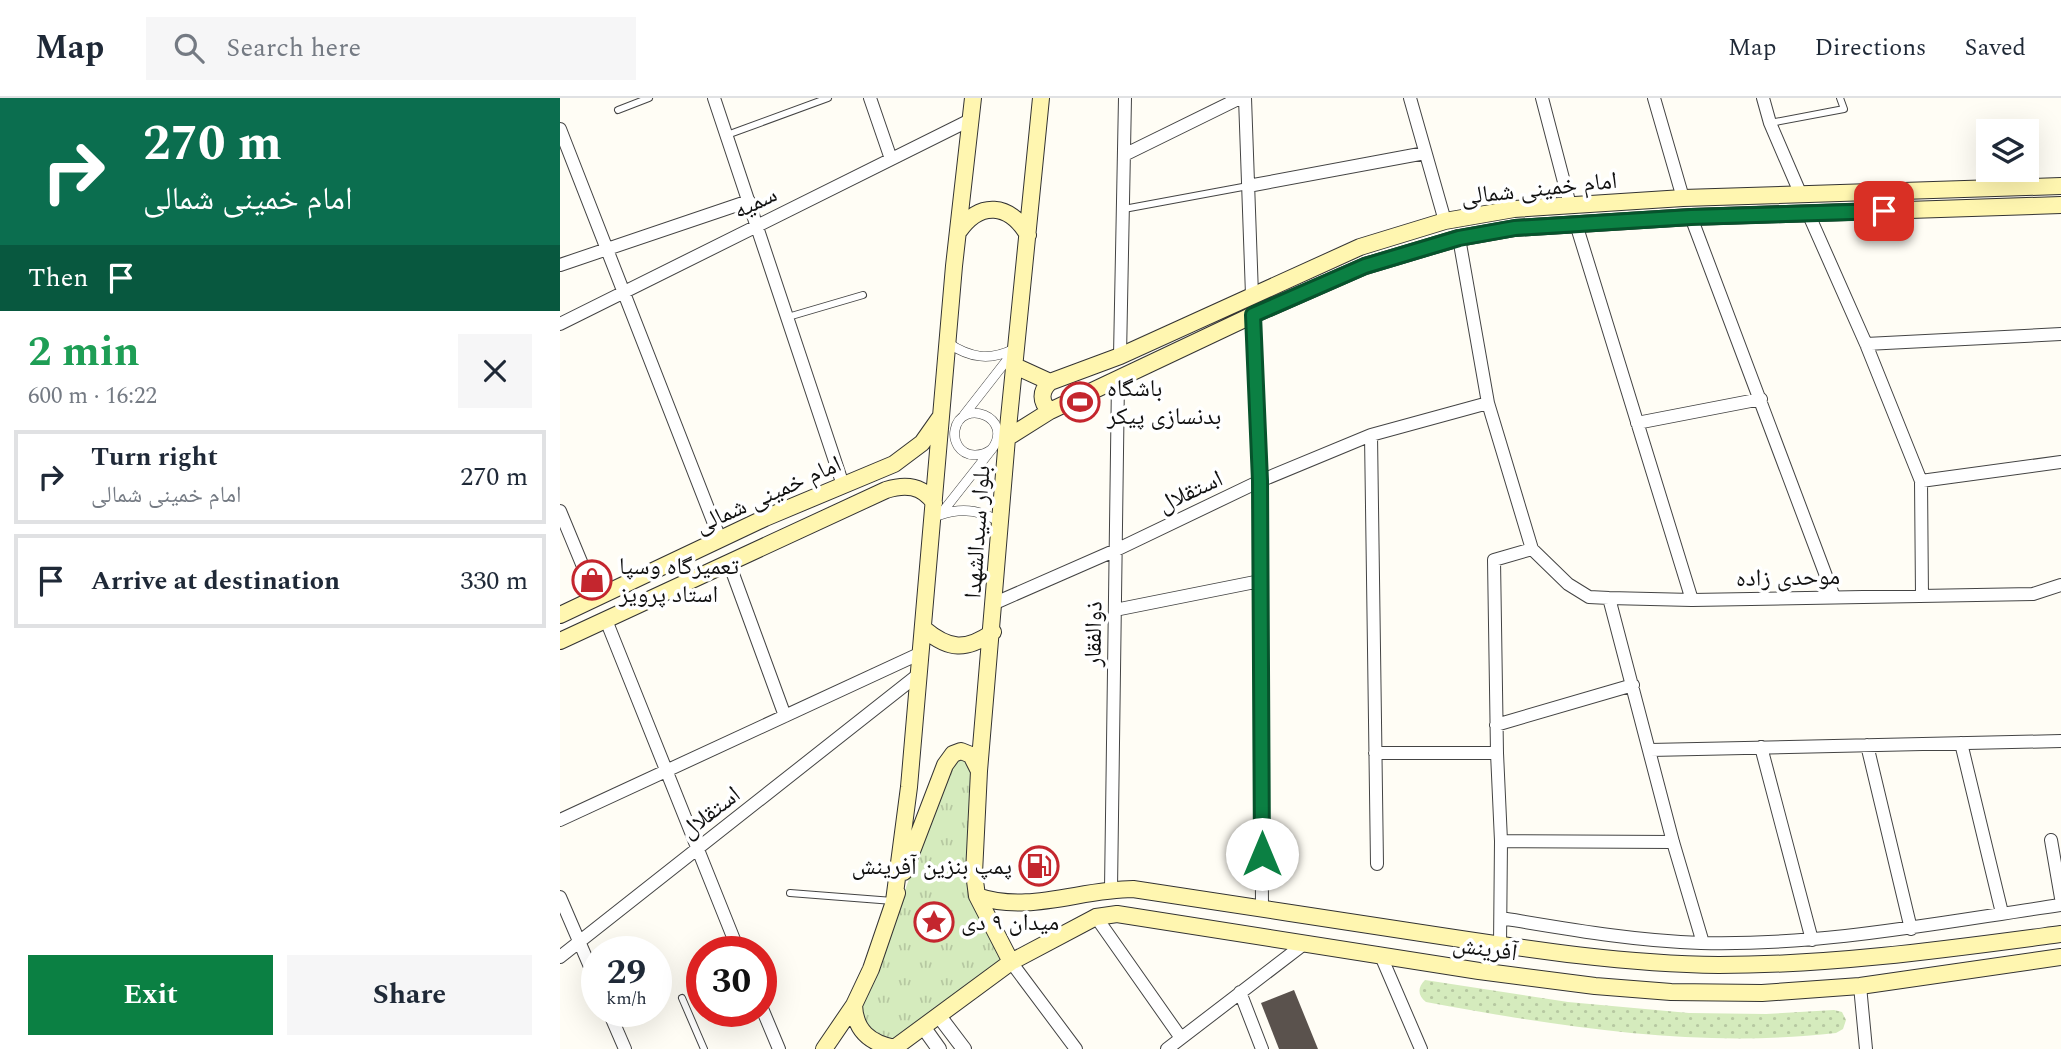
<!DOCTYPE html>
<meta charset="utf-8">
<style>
:root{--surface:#fff;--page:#f6f6f7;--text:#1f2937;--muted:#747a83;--line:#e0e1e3;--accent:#0b8043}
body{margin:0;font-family:Spectral,"Noto Naskh Arabic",serif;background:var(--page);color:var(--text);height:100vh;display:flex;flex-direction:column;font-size:26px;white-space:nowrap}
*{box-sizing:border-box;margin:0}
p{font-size:23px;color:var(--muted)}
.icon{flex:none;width:38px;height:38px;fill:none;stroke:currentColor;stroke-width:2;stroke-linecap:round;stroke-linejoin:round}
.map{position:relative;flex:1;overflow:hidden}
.drawer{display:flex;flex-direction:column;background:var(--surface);width:560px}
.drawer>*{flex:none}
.banner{background:#0b6e4f;color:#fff;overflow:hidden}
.controls{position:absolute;left:1416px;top:21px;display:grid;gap:14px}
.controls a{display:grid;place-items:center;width:63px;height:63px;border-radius:0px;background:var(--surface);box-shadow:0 7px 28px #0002;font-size:35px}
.speed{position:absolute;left:21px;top:838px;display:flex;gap:14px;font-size:35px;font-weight:700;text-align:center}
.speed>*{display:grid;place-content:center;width:91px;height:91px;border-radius:50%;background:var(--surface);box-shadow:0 7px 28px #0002;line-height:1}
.speed small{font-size:18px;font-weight:400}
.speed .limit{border:10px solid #d22;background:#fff;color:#111}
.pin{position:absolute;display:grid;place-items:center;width:60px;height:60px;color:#fff;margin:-30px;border-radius:14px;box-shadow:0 4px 10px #0006}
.me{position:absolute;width:77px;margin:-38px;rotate:0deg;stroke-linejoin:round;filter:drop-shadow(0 0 5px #0008)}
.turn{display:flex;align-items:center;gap:24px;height:147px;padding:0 28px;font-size:32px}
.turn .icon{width:91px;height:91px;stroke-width:2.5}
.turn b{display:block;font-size:49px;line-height:60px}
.then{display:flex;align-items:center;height:66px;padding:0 28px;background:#0003;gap:14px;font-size:26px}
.round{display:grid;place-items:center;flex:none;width:74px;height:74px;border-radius:0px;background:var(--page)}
.head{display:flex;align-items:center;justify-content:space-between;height:119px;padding:0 28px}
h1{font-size:42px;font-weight:700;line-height:52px;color:#1e9e55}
.action{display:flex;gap:14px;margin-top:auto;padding:14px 28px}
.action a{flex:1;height:80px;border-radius:0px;background:var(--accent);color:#fff;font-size:28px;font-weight:700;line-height:80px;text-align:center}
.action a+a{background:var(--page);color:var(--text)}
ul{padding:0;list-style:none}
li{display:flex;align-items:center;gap:21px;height:94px;margin:0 14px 10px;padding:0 14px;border:4px solid var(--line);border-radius:0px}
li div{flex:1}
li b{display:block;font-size:26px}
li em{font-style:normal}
header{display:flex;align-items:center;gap:42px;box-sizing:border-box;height:98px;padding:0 35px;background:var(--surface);border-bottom:2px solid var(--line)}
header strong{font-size:33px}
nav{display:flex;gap:38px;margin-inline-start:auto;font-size:24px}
.search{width:490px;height:63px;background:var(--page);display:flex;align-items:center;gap:18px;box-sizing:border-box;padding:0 24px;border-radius:0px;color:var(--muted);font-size:26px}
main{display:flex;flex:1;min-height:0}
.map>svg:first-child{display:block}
.grass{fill:url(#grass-dots)}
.park{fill:url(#park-tufts)}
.building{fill:#5a524d}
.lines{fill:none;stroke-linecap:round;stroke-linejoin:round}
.service-casing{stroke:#444;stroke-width:8}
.pedestrian-casing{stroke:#444;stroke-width:10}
.minor-casing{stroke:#444;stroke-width:14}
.tertiary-casing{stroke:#444;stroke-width:16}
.secondary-casing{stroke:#333;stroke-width:18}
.service{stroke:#fff;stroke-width:6}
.pedestrian{stroke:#fff;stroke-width:9}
.minor{stroke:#fff;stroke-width:12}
.tertiary{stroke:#fff;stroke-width:14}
.secondary{stroke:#fff6b0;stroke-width:16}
.route-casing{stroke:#07532c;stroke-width:18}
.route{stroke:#0b8043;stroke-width:12}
.labels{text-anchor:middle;stroke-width:7;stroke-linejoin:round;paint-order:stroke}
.street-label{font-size:24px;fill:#111;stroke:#fff}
.poi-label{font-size:24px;fill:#111;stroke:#fff;text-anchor:start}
</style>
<header>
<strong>Map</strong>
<div class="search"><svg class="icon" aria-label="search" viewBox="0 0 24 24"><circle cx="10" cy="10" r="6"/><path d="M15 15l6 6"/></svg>Search here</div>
<nav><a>Map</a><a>Directions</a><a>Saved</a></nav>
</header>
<main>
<section class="drawer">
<div class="banner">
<div class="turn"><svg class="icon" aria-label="right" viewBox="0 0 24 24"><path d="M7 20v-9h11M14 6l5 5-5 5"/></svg><div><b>270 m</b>امام خمینی شمالی</div></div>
<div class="then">Then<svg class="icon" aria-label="arrive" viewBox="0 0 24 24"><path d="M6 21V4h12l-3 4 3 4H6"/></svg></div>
</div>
<div class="head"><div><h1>2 min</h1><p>600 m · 16:22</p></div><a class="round"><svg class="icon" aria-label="close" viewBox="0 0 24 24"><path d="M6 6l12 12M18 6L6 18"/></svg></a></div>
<ul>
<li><svg class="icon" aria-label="right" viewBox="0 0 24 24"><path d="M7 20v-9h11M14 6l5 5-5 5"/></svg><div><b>Turn right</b><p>امام خمینی شمالی</p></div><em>270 m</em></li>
<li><svg class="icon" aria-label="arrive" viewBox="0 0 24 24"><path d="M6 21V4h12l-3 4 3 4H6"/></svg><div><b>Arrive at destination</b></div><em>330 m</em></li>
</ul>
<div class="action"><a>Exit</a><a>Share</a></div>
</section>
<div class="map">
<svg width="1501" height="951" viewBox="0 0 1501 951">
<defs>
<pattern id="grass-dots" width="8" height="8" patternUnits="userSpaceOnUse" patternTransform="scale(1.75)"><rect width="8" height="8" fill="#d5ebbd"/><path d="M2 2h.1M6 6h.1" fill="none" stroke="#b6c8a1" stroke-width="1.8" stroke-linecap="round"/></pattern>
<pattern id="park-tufts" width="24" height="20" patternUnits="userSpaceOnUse" patternTransform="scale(1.75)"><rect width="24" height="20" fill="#d5ebbd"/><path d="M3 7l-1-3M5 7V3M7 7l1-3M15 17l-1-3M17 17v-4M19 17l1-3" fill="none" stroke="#b6c8a1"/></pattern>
</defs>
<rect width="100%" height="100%" fill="#fffdf5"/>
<!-- grass -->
<path class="grass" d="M865,882l143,22 121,11 77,1 68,-4 8,2 4,8 -3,9 -7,4c-137,16 -275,-6 -410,-31 -8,-6 -9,-14 -1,-22z"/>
<!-- park -->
<path class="park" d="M401,659l13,9 -4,131 8,18 25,45 -107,79c-21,0 -28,-11 -35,-29 31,-81 59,-163 89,-245z"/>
<!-- building -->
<path class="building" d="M734,892l24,59h-39l-18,-46z"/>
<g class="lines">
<!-- service casing -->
<g class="service-casing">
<path id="service" d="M58,12l31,-12
M1210,25l74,-14 -4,-11
M167,37l101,-37
M564,111l124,-23
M228,219l75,-22
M230,795l103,8
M122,900l22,51"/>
</g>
<!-- pedestrian casing -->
<g class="pedestrian-casing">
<path id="pedestrian" d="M388,245c22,15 42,18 66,6
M404,317l50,-64
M380,417l52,-66c23,-32 -31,-52 -37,-19 -1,5 0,11 3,16 8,12 24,11 34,3
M380,417c22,-8 42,-5 61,8"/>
</g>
<!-- minor casing -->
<g class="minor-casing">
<path id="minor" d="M154,0l129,387
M310,0l21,61
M685,0l7,197
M850,0l35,123
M982,0l28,107
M1094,0l29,100
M1203,0l7,25 31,72
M0,31l160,410
M564,57l116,-57
M688,88l177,-33
M1248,115l58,131 55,137 1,115
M1131,119l143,380
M1016,126l116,376
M899,140l29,165 44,146 36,35 21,13 20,1 83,2 341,-6 28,-9
M0,167l189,-64
M693,217l7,166 2,427
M0,226l410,-204
M1306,246l195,-10
M560,258l5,-258
M1077,325l124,-24
M811,337l6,429
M1361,383l140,-19
M0,413l36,87
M169,465l56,153
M1049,500l64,244 30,101
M435,505l121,-53 144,-69 111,-46 117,-32
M555,512l145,-29
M46,522l133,332
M936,627l137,-40
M1401,645l41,170
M1307,647l44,184
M1201,649l51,193
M1090,652l411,-9
M815,655h122
M0,722l361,-167
M1491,742l10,58
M941,743l172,1
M551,791l7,-509
M0,799l37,86
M536,819l85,121
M941,820c67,11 133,23 200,25 122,3 241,-21 360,-38
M940,847l1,-104 -4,-88 -3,-193 38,-11
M821,858l40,93
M0,859l359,-283
M451,864l65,87
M1300,888l6,63
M680,894l22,57
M201,908l18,43
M49,914l16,37
M607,951l137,-105"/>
</g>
<!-- tertiary casing -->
<g class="tertiary-casing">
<path id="tertiary" d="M379,918l25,33
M364,930l15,21"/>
</g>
<!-- secondary casing -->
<g class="secondary-casing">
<path id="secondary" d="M399,133c21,-30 50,-28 69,4
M455,268l35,16 70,-26 240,-109 85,-26 69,-12 169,-11 378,-12
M490,284c-10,9 -10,20 0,29
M447,340l43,-27 203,-96 112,-49 94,-28 56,-10 176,-11 370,-12
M0,517l205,-97 129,-54 28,-21 19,-27
M364,531c25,21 42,22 69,3
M0,543l326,-151c19,-6 36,-5 48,13
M344,774l41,-107 8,-11 8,-3 10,4 8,16
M417,798c51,18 104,-7 156,-7 103,15 205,32 308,47 92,14 185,28 278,29 115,0 229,-16 342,-31
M334,803l15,-114 45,-521 19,-168
M451,864l-34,-66 -3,-23 5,-102 28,-333 34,-340
M294,907c1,26 16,38 41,43
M264,951l30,-44 17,-36 26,-76
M333,951l118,-87 85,-45 21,-3 362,57 116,15 76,6 91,1 98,-7 201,-29"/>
</g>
<!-- service -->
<use href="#service" class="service"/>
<!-- pedestrian -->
<use href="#pedestrian" class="pedestrian"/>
<!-- minor -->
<use href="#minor" class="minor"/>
<!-- tertiary -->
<use href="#tertiary" class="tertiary"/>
<!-- secondary -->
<use href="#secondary" class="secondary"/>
</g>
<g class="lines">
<!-- route casing -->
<g class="route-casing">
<path id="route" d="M702,756l-2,-373 -7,-166 112,-49 94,-28 56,-10 176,-11 193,-6"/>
</g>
<!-- route -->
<use href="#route" class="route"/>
</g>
<!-- icons -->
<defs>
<g id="stadium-ring" transform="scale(2.0125)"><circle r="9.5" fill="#fff" stroke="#c4262e" stroke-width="1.5"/><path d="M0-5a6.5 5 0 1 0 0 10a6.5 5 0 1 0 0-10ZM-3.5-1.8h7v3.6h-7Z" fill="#c4262e"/></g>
<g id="shop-ring" transform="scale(2.0125)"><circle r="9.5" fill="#fff" stroke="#c4262e" stroke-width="1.5"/><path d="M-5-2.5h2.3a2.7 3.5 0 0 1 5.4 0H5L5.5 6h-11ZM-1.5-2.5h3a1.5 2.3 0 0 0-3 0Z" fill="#c4262e"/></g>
<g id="fuel-ring" transform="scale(2.0125)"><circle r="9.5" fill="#fff" stroke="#c4262e" stroke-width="1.5"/><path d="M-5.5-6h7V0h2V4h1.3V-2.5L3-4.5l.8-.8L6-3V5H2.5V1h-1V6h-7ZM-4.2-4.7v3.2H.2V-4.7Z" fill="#c4262e"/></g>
<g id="sight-ring" transform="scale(2.0125)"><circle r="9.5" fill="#fff" stroke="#c4262e" stroke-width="1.5"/><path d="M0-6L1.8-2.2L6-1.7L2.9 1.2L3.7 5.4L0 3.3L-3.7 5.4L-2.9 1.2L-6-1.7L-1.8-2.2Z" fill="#c4262e"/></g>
</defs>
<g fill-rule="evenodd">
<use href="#stadium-ring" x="520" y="304"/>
<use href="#shop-ring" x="32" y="482"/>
<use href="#fuel-ring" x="479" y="768"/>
<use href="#sight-ring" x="374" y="824"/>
</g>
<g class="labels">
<!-- street labels -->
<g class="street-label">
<text transform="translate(979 90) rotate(-6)" y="8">امام خمینی شمالی</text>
<text transform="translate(195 104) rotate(-26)" y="8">سمیه</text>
<text transform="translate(630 393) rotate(-25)" y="8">استقلال</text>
<text transform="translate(208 396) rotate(-24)" y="8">امام خمینی شمالی</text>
<text transform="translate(417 434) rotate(-86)" y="8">بلوار سیدالشهدا</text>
<text transform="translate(1228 479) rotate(-1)" y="8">موحدی زاده</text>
<text transform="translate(533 536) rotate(-89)" y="8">ذوالفقار</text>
<text transform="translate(150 714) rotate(-38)" y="8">استقلال</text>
<text transform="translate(925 850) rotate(8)" y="8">آفرینش</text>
</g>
<!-- poi labels -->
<g class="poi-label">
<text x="547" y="298">باشگاه<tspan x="547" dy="28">بدنسازی پیکر</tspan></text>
<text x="59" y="476">تعمیرگاه وسپا<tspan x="59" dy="28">استاد پرویز</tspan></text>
<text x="452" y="776" text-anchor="end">پمپ بنزین آفرینش</text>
<text x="401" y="832">میدان ۹ دی</text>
</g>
</g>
</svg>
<div class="controls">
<a><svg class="icon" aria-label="layers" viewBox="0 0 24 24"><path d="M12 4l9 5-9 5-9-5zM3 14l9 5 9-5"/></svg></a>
</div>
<div class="speed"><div>29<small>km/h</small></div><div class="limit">30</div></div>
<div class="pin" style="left:1324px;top:113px;background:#d93025"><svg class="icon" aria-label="arrive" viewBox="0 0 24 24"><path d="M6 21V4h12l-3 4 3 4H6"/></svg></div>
<svg class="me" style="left:702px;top:756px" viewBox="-20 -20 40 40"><circle r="19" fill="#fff"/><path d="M0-13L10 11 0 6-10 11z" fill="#0b8043"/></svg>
</div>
</main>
